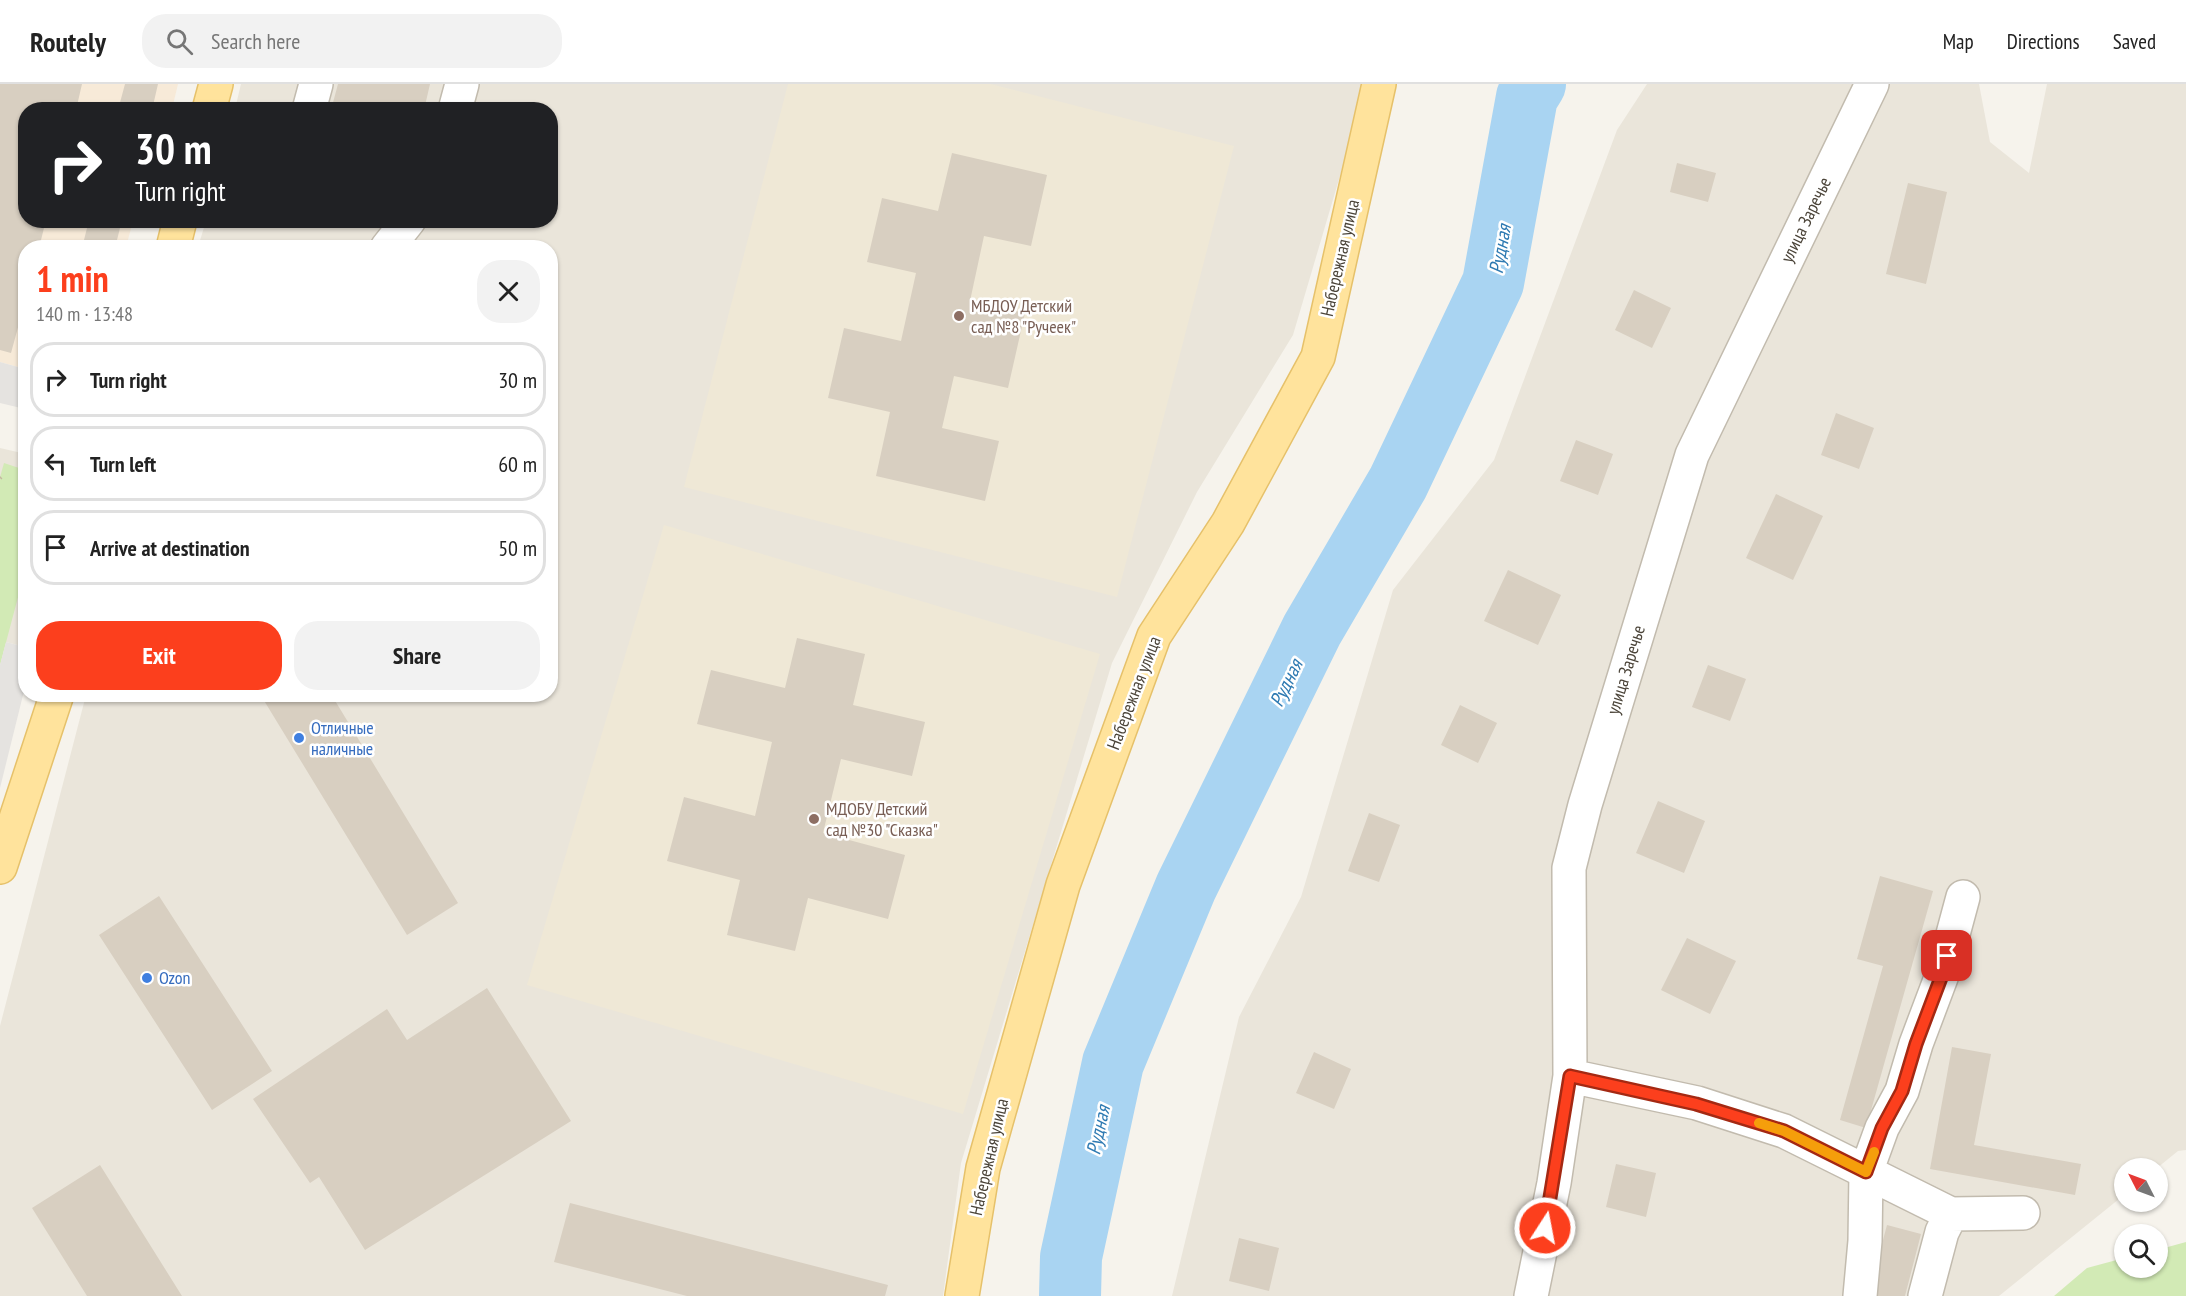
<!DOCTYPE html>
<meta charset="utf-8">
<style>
:root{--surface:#fff;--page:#f2f2f2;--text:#222;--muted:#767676;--line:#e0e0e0;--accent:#fc3f1d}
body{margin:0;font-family:"PT Sans Narrow",sans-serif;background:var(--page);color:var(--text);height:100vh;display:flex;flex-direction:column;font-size:22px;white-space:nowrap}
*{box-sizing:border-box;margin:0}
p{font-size:20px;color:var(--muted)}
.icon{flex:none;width:33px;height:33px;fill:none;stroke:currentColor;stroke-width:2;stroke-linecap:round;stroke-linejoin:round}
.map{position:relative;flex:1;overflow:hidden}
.details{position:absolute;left:18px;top:156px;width:540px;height:462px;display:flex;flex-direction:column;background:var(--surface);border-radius:24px;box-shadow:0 2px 4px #0004}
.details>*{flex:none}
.hud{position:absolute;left:18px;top:18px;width:540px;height:126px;border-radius:24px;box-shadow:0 2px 4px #0004;background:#202124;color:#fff;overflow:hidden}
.needle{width:39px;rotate:312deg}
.controls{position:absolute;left:2114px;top:1074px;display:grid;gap:12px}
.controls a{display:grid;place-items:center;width:54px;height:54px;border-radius:50%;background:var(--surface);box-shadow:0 2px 4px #0004;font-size:30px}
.pin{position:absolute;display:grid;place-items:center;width:51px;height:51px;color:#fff;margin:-26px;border-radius:12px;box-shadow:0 3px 9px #0006}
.me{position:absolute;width:66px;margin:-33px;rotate:11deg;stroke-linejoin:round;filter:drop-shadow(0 0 4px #0008)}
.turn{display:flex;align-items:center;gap:21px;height:126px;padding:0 18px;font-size:27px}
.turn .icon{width:78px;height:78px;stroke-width:2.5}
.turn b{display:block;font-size:42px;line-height:51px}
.round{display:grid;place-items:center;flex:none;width:63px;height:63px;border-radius:24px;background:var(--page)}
.summary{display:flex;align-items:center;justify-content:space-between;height:102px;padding:0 18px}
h1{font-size:36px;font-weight:800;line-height:45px;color:var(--accent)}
.primary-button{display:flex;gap:12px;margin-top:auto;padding:12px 18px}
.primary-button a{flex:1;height:69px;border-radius:24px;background:var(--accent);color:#fff;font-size:24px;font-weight:800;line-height:69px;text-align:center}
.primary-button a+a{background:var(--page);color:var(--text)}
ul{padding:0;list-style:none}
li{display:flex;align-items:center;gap:18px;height:75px;margin:0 12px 9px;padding:0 6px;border:3px solid var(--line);border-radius:24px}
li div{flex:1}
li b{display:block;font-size:22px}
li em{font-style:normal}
header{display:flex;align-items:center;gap:36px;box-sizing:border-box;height:84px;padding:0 30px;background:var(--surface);border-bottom:2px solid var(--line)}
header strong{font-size:28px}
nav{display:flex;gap:33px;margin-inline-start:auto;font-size:21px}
.search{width:420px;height:54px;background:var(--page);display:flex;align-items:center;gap:15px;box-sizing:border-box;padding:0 21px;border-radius:24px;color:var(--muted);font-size:22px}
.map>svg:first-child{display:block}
.residential{fill:#eae5da}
.commercial{fill:#f7ead8}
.education{fill:#efe8d6}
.green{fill:#d2eab5}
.parking{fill:#e5e3e0}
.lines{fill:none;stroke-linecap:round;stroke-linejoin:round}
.river{stroke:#a9d4f2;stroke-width:62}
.building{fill:#d8cfc1}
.minor-casing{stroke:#c2bbae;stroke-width:36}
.major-casing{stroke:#e6c16a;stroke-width:36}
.path{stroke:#c4b79f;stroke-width:4;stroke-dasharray:3 3;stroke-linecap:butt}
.minor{stroke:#fff;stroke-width:33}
.major{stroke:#ffe39c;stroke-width:33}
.route-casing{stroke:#a42913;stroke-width:15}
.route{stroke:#fc3f1d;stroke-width:10}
.slow{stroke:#f59e0b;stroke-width:10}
.education-dot{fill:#8d6e63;stroke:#fff;stroke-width:2}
.shop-dot{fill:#3f7fe0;stroke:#fff;stroke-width:2}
.labels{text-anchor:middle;stroke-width:5;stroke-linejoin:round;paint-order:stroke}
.street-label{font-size:18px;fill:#4b4439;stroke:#fff}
.education-label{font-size:18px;fill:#785e54;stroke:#fff;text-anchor:start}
.shop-label{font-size:18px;fill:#366cbe;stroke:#fff;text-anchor:start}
.water-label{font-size:20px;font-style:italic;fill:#2e7ab2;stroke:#fff}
</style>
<header>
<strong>Routely</strong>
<div class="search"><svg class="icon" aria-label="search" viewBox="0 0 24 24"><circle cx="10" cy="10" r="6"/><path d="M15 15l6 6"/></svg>Search here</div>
<nav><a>Map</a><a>Directions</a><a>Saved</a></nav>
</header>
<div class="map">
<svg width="2186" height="1212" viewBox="0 0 2186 1212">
<rect width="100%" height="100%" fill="#f6f3ec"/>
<!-- residential -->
<path class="residential" d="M241,0h1124l-10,41 -62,210 -96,157 -85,171 -151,500 -18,133h-943v-270l86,-331 464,-1v-446l-352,-1 8,-26 344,-1v-110l-315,-1z
M1647,0h332l11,58 39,31 18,-89h139v1066l-8,1 -21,17h-33v27l-125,101h-827l67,-279 62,-120 92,-307 101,-130 123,-330z
M0,364l26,6 -1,193 -19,-5 -6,23z"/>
<!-- commercial -->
<path class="commercial" d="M0,0h178l-6,25 -146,1v110l107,1 -7,26 -100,1 -1,121 -25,-7z"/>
<!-- education -->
<path class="education" d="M788,0h202l244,62 -117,451 -433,-110z
M664,441l436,129 -137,460 -436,-129z"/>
<!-- green -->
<path class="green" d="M4,379l21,7 1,97 -26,98v-188z
M2186,1158v54h-132l33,-28 37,-10v10h33v-18z"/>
<!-- parking -->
<path class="parking" d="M0,278l25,7v40l-25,-6z
M6,558l19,5 1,36 -26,105v-123z"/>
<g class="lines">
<!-- river -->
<path class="river" d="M1070,1212l1,-39 42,-194 73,-176 126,-257 86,-147 95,-200 34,-186 8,-13"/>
</g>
<!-- building -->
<path class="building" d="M0,0h82l-6,26h-50v110h20l-7,28h-13v50l-15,55 -11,-3z
M125,0h33l-6,26h-34z
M338,0h92l-6,26h-93z
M952,69l95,22 -16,71 -47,-10 -14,65 55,12 -17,75 -54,-12 -12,52 57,13 -14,60 -109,-25 14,-64 -62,-14 16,-70 57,13 15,-68 -49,-11 15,-64 56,13z
M1677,79l39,10 -8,29 -38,-10z
M1908,99l39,9 -21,92 -40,-10z
M89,136h33l-7,28h-33z
M1634,206l37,18 -19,40 -37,-18z
M1836,329l38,15 -15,41 -38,-14z
M1576,356l37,14 -15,41 -38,-14z
M1776,410l47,22 -30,64 -47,-22z
M1508,486l53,25 -23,50 -54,-24z
M797,554l68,16 -12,51 72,17 -13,54 -71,-17 -18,74 82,22 -17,64 -80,-21 -13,53 -68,-16 13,-55 -73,-19 17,-64 71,19 17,-74 -75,-18 14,-54 74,18z
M1708,581l38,14 -16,42 -38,-14z
M260,610h71l127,209 -51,32z
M1460,621l37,18 -19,40 -37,-18z
M1658,717l47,20 -21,52 -48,-20z
M1369,729l31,12 -21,57 -31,-11z
M1880,792l53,15 -67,237 -26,-8 43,-154 -26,-7z
M159,812l113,175 -60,39 -113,-175z
M1687,854l49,23 -26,53 -49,-24z
M487,904l84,133 -206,129 -46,-73 -9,6 -57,-84 134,-90 20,31z
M1952,963l39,7 -17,91 107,19 -6,31 -145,-26z
M1314,968l37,17 -17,40 -38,-16z
M1616,1080l40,9 -10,44 -40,-10z
M100,1081l82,131h-95l-55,-88z
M570,1119l318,82 -3,11h-198l-133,-34z
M1887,1141l34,9 -16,62h-37z
M1239,1154l40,10 -10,43 -40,-10z"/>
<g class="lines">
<!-- minor casing -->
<g class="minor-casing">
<path id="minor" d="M309,26l7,-26
M455,26l7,-26
M387,164l22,-28
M1570,992l127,27 87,28 167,83
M1531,1212l23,-113 16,-107 -1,-208 16,-63 107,-350 180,-371
M1860,1212l5,-55 1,-69 16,-44 20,-37 14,-47 26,-69 21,-78
M1925,1212l17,-64 9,-18 72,-1"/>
</g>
<!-- major casing -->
<g class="major-casing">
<path id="major" d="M209,26l7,-26
M173,164l7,-28
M0,783l57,-173
M962,1212l21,-128 80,-283 91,-249 74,-113 90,-166 61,-273"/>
</g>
<!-- path -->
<path class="path" d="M0,394l1,-1"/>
<!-- minor -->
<use href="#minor" class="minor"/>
<!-- major -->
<use href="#major" class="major"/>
</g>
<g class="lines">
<!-- route casing -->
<g class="route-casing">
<path id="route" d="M1545,1144l25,-152 126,28 88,27 82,41 16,-44 20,-37 14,-47 26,-69 5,-19"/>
</g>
<!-- route -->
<use href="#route" class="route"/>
<!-- slow -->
<path class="slow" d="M1759,1039l25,8 82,41 8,-20"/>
</g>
<!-- markers -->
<g class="education-dot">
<circle cx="959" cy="232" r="6"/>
<circle cx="814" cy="735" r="6"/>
</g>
<g class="shop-dot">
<circle cx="299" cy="654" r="6"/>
<circle cx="147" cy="894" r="6"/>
</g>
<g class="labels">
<!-- street labels -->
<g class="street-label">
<text transform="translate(1806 136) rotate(-64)" y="6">улица Заречье</text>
<text transform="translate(1340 174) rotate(-77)" y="6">Набережная улица</text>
<text transform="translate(1626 586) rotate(-73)" y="6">улица Заречье</text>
<text transform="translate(1134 609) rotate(-69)" y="6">Набережная улица</text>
<text transform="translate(989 1073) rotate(-77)" y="6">Набережная улица</text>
</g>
<!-- education labels -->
<g class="education-label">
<text x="971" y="228">МБДОУ Детский<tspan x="971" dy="21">сад №8 "Ручеек"</tspan></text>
<text x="826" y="731">МДОБУ Детский<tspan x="826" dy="21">сад №30 "Сказка"</tspan></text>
</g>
<!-- shop labels -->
<g class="shop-label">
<text x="311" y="650">Отличные<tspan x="311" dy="21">наличные</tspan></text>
<text x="159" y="900">Ozon</text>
</g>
<!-- water labels -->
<g class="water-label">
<text transform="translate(1500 165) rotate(-80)" y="7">Рудная</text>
<text transform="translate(1286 599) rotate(-64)" y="7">Рудная</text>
<text transform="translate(1098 1046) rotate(-78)" y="7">Рудная</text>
</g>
</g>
</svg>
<div class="controls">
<a><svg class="needle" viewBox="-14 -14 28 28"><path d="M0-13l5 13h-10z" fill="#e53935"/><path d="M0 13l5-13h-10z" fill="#767676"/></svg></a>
<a><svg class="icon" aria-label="search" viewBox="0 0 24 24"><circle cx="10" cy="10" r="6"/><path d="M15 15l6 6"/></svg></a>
</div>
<div class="pin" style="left:1947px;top:872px;background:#d93025"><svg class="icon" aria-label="arrive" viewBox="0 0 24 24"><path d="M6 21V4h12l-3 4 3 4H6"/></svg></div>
<svg class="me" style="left:1545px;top:1144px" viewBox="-20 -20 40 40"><circle r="17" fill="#fc3f1d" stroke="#fff" stroke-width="3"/><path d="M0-11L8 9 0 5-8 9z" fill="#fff"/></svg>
<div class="hud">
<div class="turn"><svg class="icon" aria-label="right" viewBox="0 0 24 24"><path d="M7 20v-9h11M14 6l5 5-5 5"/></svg><div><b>30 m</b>Turn right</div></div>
</div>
<section class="details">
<div class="summary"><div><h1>1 min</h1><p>140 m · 13:48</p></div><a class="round"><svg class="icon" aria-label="close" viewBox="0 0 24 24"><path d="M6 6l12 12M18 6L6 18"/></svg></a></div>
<ul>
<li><svg class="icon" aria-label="right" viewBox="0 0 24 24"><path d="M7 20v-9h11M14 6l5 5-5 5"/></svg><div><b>Turn right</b></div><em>30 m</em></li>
<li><svg class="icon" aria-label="left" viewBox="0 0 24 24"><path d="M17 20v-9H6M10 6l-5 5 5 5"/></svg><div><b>Turn left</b></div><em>60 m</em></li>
<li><svg class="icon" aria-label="arrive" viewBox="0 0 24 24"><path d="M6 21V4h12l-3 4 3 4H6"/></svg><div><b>Arrive at destination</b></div><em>50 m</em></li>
</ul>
<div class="primary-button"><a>Exit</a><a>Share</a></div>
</section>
</div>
